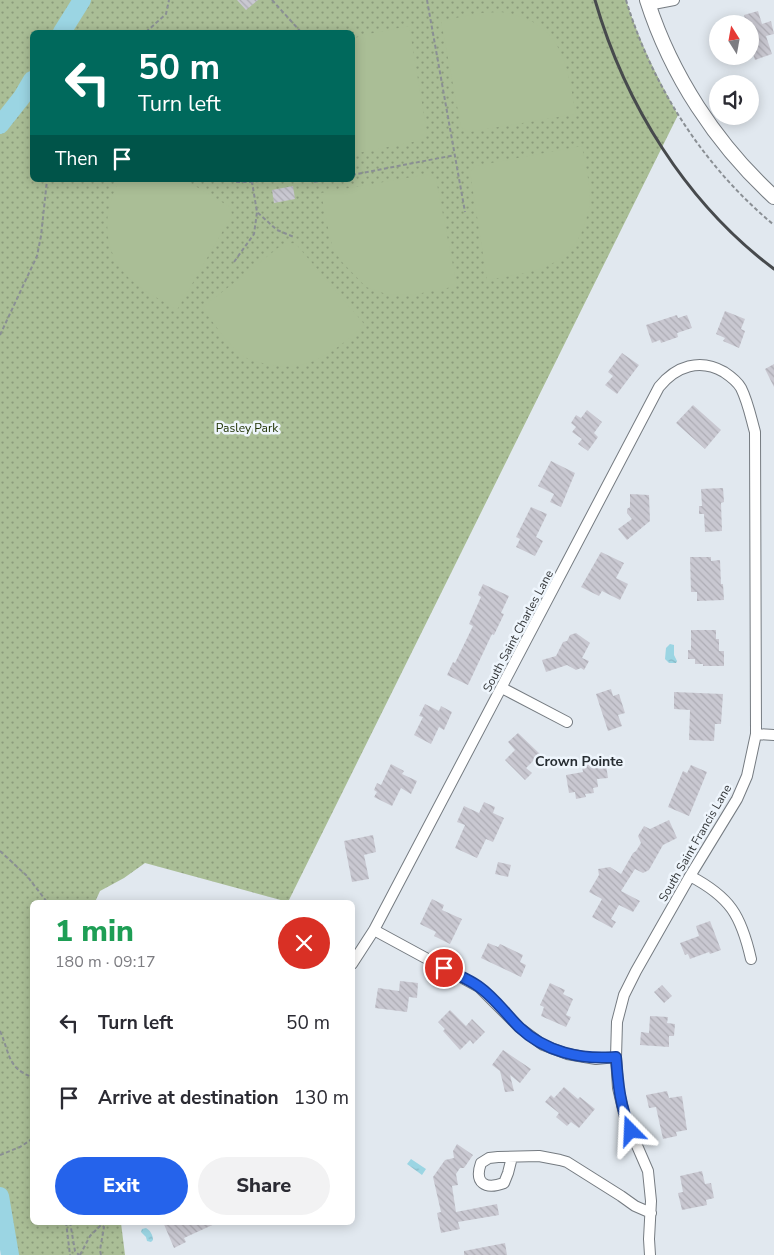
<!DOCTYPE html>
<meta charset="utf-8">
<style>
:root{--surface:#fff;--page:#f2f2f3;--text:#2b2b33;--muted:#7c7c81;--accent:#2563eb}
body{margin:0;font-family:"Nunito Sans",sans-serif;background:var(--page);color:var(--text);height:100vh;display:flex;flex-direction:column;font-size:19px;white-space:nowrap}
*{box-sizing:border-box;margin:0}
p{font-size:16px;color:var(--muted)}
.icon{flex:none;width:28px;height:28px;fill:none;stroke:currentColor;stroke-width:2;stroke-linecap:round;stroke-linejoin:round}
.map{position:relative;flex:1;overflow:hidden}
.sheet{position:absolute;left:30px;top:900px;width:325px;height:325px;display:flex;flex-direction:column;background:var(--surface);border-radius:8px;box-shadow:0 2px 12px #0003}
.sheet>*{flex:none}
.guide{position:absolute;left:30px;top:30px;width:325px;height:152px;border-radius:8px;box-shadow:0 2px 12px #0003;background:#00695c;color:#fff;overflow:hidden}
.needle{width:32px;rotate:349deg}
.fabs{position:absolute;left:709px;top:15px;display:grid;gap:10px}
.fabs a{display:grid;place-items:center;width:50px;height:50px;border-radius:50%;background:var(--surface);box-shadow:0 2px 12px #0003;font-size:25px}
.pin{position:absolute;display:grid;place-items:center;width:42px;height:42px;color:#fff;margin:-21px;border:2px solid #fff;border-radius:50%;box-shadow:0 1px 5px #0007}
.me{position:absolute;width:55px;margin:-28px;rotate:339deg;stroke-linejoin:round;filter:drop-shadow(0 0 4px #0008)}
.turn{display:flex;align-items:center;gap:18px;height:105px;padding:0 25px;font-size:22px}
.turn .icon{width:65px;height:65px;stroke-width:2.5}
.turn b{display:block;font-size:35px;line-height:42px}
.then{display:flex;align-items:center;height:48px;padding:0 25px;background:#0003;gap:10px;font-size:19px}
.round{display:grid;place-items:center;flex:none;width:52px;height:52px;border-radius:26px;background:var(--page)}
.head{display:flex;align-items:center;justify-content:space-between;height:85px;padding:0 25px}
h1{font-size:30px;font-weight:800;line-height:38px;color:#1e9e55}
.button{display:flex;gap:10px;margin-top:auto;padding:10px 25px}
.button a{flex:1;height:58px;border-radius:30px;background:var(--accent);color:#fff;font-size:20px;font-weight:800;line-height:58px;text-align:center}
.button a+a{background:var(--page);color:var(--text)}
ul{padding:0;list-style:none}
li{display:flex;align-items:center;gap:15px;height:75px;padding:0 25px}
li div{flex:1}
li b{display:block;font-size:19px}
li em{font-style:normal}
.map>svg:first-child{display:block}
.park{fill:url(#park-dots);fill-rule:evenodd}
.pitch{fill:#aabe96}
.water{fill:url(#water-ripples)}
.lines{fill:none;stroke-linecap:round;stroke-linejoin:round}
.river{stroke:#9bd5e3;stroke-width:18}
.building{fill:url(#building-back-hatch)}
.minor-casing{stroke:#757b81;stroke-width:12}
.major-casing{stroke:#757b81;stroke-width:16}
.path{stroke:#8a8f94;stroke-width:2;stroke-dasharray:4 2.5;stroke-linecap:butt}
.minor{stroke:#fff;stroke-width:10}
.major{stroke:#fff;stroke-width:14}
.rail{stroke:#474a4d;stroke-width:3}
.route-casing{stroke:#184099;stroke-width:12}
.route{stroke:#2563eb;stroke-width:9}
.labels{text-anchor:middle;stroke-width:5;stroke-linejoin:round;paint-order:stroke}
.park-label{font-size:12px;fill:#203303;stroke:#eef5fc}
.street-label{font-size:12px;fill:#333638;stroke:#eef5fc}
.neighbourhood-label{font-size:14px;font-weight:bold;fill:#272d32;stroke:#eef5fc}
</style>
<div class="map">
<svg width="774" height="1255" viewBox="0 0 774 1255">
<defs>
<pattern id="park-dots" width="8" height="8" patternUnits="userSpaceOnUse" patternTransform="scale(1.25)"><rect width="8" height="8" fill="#aabe96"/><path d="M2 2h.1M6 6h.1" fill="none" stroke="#8b9b7b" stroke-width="1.8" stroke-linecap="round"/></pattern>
<pattern id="water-ripples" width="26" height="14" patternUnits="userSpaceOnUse" patternTransform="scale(1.25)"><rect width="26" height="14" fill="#9bd5e3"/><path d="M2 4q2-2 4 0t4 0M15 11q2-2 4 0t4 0" fill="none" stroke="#86b7c4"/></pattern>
<pattern id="building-back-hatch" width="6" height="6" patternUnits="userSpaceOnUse" patternTransform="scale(1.25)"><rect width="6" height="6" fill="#c9c8d1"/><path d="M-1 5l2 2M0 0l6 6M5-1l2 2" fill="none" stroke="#adacb4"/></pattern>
</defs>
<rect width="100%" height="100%" fill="#e1e8ef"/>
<!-- park -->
<path class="park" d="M0,0h626c13,41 31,77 52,115l-390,787 -143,-39 -21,15 -24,13 -5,11h-63v320l89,1 4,32h-115l-10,-59zM32,32h320v148h-320z"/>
<!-- pitch -->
<path class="pitch" d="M501,12c61,9 66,51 75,102l-107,18 -8,-5 -20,-106 39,-8z
M409,26l18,107 -4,7 -70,14v-115l10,-4z
M582,146c3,17 8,36 8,53 0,10 -4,20 -7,30 -17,42 -57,44 -96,51l-17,-108 5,-6z
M429,174l7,5 21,107 -45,9 -26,-1 -20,-7 -24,-25 -8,-12 -4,-12 -9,-45z
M120,180h65l45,27 2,8 -55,95c-15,-10 -33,-18 -46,-30 -29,-26 -30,-68 -11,-100z
M295,243l70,82c-31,26 -56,49 -99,39 -6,-2 -16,-3 -21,-7 -18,-12 -30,-33 -43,-49l81,-64z"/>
<!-- water -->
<path class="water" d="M670,644l4,1v10l3,6 -1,2h-7l-4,-4 1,-11z
M411,1159l15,10 -4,6 -15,-11z
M146,1228c4,2 7,7 7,12l-2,2 -4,-1 -1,-4 -5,-5 1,-3z"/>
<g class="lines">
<!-- river -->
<path class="river" d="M62,32l20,-32
M0,125l22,-28 10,-17
M0,1196l10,59"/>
</g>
<!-- building -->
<path class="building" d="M237,0h21l-12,10z
M758,11l4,13 9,-3 3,13 -8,2 6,18 -17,6 -5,-16v-20h-4l-2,-9z
M293,186l2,13 -21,4 -2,-13z
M725,311l20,8 -4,10 4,2 -6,17 -16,-7 2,-3 -9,-4z
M677,315l1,3 9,-3 5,13 -15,5 1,4 -17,6 -1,-3 -8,3 -6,-18z
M622,353l17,12 -22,29 -12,-9 8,-9 -5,-4z
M774,364v23l-9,-18z
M693,405l28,25 -16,19 -29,-26z
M587,410l15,12 -8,11 4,4 -10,14 -10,-7 4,-5 -10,-7 4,-5 -5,-4 5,-8 5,3z
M551,461l24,12 -14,34 -11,-5 4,-8 -16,-8z
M723,488l1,14 -3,1 1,28 -17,1 -1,-18h-5v-8h3l-1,-17z
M630,494l19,1 1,26 -23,19 -9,-11 14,-10 -5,-6v-4l3,-2z
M531,507l16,7 -11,23 7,4 -8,15 -19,-9 4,-8 -4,-2z
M601,552l23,11 -8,15 12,6 -8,16 -18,-9 -3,5 -18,-9z
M690,557h21v4l9,-1 1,24h2l1,16 -27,1v-9h-6z
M483,584l26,12 -8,17 3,1 -10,21 -2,-1 -24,51 -21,-10 6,-13 2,1 18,-37 -4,-2 12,-27 -3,-2z
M691,630h25v9h3v12h5v15h-21v-2h-8v-5h-7v-9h3z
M576,633l14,10 -8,15 7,3 -5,9 -3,-2 -5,2 -9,-5 -21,7 -4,-12 14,-4 7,-14 4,-1 3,-6z
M611,689l2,7 6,-2 6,19 -7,2 4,11 -14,5 -12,-37z
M674,692l49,2 -2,30h-6l-1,17 -25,-1 1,-30 -16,-1z
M425,704l14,7 2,-5 11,6 -8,18 -5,-3 -8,17 -17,-9 9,-18 -4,-1z
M518,733l22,21 -14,14 6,5 -7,7 -20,-20 10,-10 -7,-8z
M594,758l1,8 11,-1 2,13 -11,1 1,8 -5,1 1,5 -9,1 1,3 -10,2 -1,-7 -6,1 -3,-18 17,-3 -2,-11z
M391,764l13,7 -2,3 15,7 -6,13 -10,-6 -9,18 -18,-9 3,-5 -3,-2 3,-7 4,2z
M691,765l16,7 -18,44 -21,-9 15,-36 4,2z
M484,802l11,5 -2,6 11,5 -11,24 -7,-3 -9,19 -22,-10 10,-23 -8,-3 7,-16 15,7z
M669,820l8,18 -14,7 -14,25 -6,3 -8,-4 -14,22 19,10 -7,11 -14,-7 -8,14 5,3 -4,6 -20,-11 10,-18 -13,-7 10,-17 -1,-6 12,-2 11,7 12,-21 3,-2 5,-8 -3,-7 6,-10 6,3z
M373,835l3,17 -12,3 5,24 -17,3 -8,-41z
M498,862l13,3 -3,12 -13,-3z
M432,899l12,6 -2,5 20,9 -12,25 -16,-8 2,-4 -16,-8z
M710,921l11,29 -11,4 -1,-2 -19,7 -2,-5 -3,1 -5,-12 19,-7 -3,-10z
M488,943l10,4 2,-3 23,11 -3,7 6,3 -5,12 -40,-19z
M400,981l18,2 -1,15 -8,-1 -2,15 -32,-4 3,-20 21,3z
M550,983l15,7 -2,4 10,5 -7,16 5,2 -5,10 -25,-11 3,-9 -4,-2z
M662,985l10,11 -8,7 -10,-11z
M450,1010l16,16 6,-7 13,13 -12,12 -3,-4 -10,10 -17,-19 2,-2 -7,-7z
M650,1016l18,1 -1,6 8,1 -1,12h-5v11l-29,-2 1,-13 8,1z
M503,1050l28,19 -11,14 -10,-8 4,16 -9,1 -5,-21 -8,-6z
M564,1087l14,12 2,-2 15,12 -16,19 -8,-6 -4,4 -11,-9 3,-4 -14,-11 6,-7 3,3z
M667,1091l2,7 13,-2 5,34 -11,2 1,4 -14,3 -7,-32 -7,1 -3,-13z
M457,1144l16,11 -9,13h-4l-4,6 2,11 -6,1 4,26 41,-8 2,11 -41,7 2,7 -19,4 -4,-20 4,-1 -8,-35 12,-17 9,-2 -1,-7z
M702,1171l3,13 6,-1 3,15 -8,2 1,5 -25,5 -4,-17 5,-1 -3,-16z
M163,1222h56l-35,16 2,4 -12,6z
M505,1243l2,12h-43v-4z"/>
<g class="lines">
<!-- minor casing -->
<g class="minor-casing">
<path id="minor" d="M648,5l26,-5
M502,688l65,34
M756,734l18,1
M690,876c40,21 51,39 61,83
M374,930l105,57 41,41 23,17 24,9 29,5 20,-2
M352,964l22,-34 285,-543c17,-21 41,-29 65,-15 6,4 13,9 17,16 7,14 10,30 14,44l1,302 -9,42 -10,23 -47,77 -54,95 -12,24 -7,27 -1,35 2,31 7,30 23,53 3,30 -2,38 1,16
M512,1157l-4,16 -4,10c-19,7 -30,0 -23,-20l8,-5 9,-1 41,-1 21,4 7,2 54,34 14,10 16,7"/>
</g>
<!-- major casing -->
<g class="major-casing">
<path id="major" d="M647,0c24,75 69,144 127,197"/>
</g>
<!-- path -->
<path class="path" d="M272,0l29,32
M427,0l38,212
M626,0c26,86 78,167 148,225
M146,32l20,-18 3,-14
M352,175l103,-20
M230,180l5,2h17
M266,180l-14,2 5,30 20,18 17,7
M308,180l6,2 12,-2
M234,262l20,-28 3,-22
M0,335l37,-79 4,-20 6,-56
M0,851l27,25 20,26
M0,1031c10,22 7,37 32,46
M0,1155l20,-8 12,-8
M66,1222l4,33
M70,1222l5,29 4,4
M80,1255l10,-19 11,-11 3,2 -4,23 1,5"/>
<!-- minor -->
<use href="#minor" class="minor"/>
<!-- major -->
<use href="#major" class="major"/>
<!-- rail -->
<path class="rail" d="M595,0c30,104 91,203 179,269"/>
</g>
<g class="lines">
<!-- route casing -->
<g class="route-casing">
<path id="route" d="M444,968c11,6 24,11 34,18 16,11 28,28 41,41 26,25 62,33 97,30 2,26 4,50 15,74"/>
</g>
<!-- route -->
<use href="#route" class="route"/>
</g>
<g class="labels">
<!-- park labels -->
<g class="park-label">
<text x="247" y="432">Pasley Park</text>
</g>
<!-- street labels -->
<g class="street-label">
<text transform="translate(518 631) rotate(-62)" y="4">South Saint Charles Lane</text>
<text transform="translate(695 843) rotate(-60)" y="4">South Saint Francis Lane</text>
</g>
<!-- neighbourhood labels -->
<g class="neighbourhood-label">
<text x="579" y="766">Crown Pointe</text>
</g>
</g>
</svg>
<div class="fabs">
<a><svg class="needle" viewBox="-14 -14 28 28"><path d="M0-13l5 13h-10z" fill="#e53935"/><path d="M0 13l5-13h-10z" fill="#7c7c81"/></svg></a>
<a><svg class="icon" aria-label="sound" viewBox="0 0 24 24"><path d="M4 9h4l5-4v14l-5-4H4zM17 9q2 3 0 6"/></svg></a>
</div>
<div class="pin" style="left:444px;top:968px;background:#d93025"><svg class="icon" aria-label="arrive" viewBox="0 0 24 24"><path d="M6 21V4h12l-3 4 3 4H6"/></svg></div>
<svg class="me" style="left:631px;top:1131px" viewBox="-20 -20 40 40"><path d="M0-17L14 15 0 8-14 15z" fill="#2563eb" stroke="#fff" stroke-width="4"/></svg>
<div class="guide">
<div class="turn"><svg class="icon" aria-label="left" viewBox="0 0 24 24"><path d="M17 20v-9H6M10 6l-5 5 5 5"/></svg><div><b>50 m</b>Turn left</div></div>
<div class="then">Then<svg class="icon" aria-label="arrive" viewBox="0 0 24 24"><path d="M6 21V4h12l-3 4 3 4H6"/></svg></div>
</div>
<section class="sheet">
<div class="head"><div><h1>1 min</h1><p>180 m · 09:17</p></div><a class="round" style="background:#d93025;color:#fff"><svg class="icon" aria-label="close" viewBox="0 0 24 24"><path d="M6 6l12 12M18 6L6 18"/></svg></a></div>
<ul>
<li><svg class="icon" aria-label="left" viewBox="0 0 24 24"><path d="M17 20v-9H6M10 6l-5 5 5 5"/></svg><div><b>Turn left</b></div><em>50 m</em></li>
<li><svg class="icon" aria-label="arrive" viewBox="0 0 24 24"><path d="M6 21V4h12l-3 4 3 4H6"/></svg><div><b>Arrive at destination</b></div><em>130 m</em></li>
</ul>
<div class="button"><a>Exit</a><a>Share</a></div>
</section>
</div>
